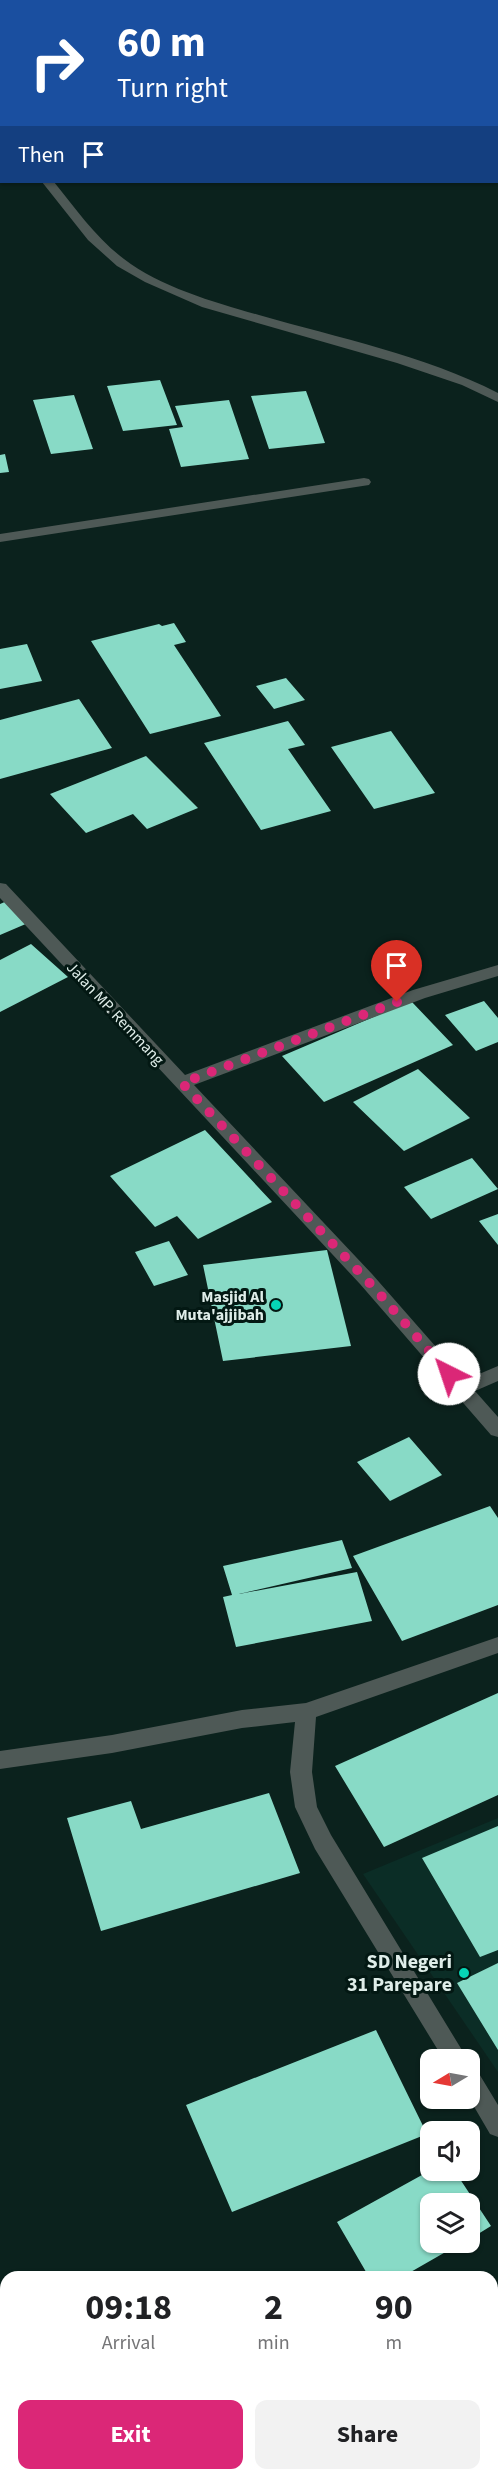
<!DOCTYPE html>
<style>
:root{--surface:#fff;--page:#f2f2f2;--text:#202124;--muted:#757577;--accent:#db2777}
body{margin:0;font-family:"Source Sans 3",sans-serif;background:var(--page);color:var(--text);height:100vh;display:flex;flex-direction:column;font-size:22px;white-space:nowrap}
*{box-sizing:border-box;margin:0}
p{font-size:20px;color:var(--muted)}
.icon{flex:none;width:33px;height:33px;fill:none;stroke:currentColor;stroke-width:2;stroke-linecap:round;stroke-linejoin:round}
.map{position:relative;flex:1;overflow:hidden}
.details{position:absolute;left:0px;top:2271px;width:498px;height:210px;display:flex;flex-direction:column;background:var(--surface);border-radius:18px 18px 0 0;box-shadow:0 2px 4px #0004}
.details>*{flex:none}
.top-card{position:absolute;left:0px;top:0px;width:498px;height:183px;box-shadow:0 2px 4px #0004;background:#1a4fa0;color:#fff;overflow:hidden}
.needle{width:39px;rotate:260deg}
.buttons{position:absolute;left:420px;top:2049px;display:grid;gap:12px}
.buttons a{display:grid;place-items:center;width:60px;height:60px;border-radius:12px;background:var(--surface);box-shadow:0 2px 4px #0004;font-size:30px}
.pin{position:absolute;display:grid;place-items:center;width:51px;height:51px;color:#fff;margin:-62px -26px;border-radius:50% 50% 50% 0;rotate:-45deg;box-shadow:0 0 6px #0007}
.pin .icon{rotate:45deg}
.me{position:absolute;width:66px;margin:-33px;rotate:319deg;stroke-linejoin:round;filter:drop-shadow(0 0 4px #0008)}
.turn{display:flex;align-items:center;gap:21px;height:126px;padding:0 18px;font-size:27px}
.turn .icon{width:78px;height:78px;stroke-width:2.5}
.turn b{display:block;font-size:42px;line-height:51px}
.then{display:flex;align-items:center;height:57px;padding:0 18px;background:#0003;gap:12px;font-size:22px}
.eta{display:flex;justify-content:space-evenly;align-items:center;height:102px;text-align:center}
.eta b{font-size:36px;font-weight:700;line-height:42px}
.button{display:flex;gap:12px;margin-top:auto;padding:12px 18px}
.button a{flex:1;height:69px;border-radius:12px;background:var(--accent);color:#fff;font-size:24px;font-weight:700;line-height:69px;text-align:center}
.button a+a{background:var(--page);color:var(--text)}
.map>svg:first-child{display:block}
.built{fill:#0b2d26}
.building{fill:#88dac6}
.lines{fill:none;stroke-linecap:round;stroke-linejoin:round}
.street{fill:#4e5956;fill-rule:evenodd}
.route{stroke:#db2777;stroke-width:10;stroke-dasharray:0 18}
.poi-dot{fill:#06d5b6;stroke:#031813;stroke-width:2}
.labels{text-anchor:middle;stroke-width:6;stroke-linejoin:round;paint-order:stroke}
.street-label{font-size:16px;fill:#dfede9;stroke:#031813}
.poi-label{font-size:16px;font-weight:bold;fill:#dfede9;stroke:#031813;text-anchor:end}
.near-poi-label{font-size:20px;font-weight:bold;fill:#dfede9;stroke:#031813;text-anchor:end}
</style>
<div class="map">
<svg width="498" height="2481" viewBox="0 0 498 2481">
<rect width="100%" height="100%" fill="#0b221d"/>
<!-- built -->
<path class="built" d="M498,1818v254l-135,-198z"/>
<!-- building -->
<path class="building" d="M160,380l17,45 -54,6 -16,-45z
M306,391l19,52 -56,6 -18,-53z
M74,395l19,54 -42,5 -18,-54z
M229,400l20,59 -68,8 -12,-38 14,-2 -8,-21z
M5,454l4,18 -9,1v-18z
M174,623l12,19 -12,3 47,71 -71,18 -59,-93 68,-17 3,2z
M27,644l15,37 -42,8v-40z
M286,678l19,22 -31,9 -18,-23z
M79,699l33,49 -112,31v-59z
M288,721l17,24 -17,4 43,62 -70,19 -57,-87z
M391,731l44,62 -61,16 -43,-62z
M146,756l52,52 -51,21 -14,-15 -47,19 -36,-39z
M7,901l21,22 -28,12v-31z
M31,944l37,33 -68,35v-52z
M411,1001l42,44 -129,57 -42,-46z
M484,1001l14,17v24l-22,9 -31,-36z
M418,1069l52,49 -66,33 -51,-49z
M205,1130l67,72 -74,37 -21,-23 -22,11 -45,-51z
M472,1158l26,31 -67,30 -27,-32z
M498,1214v31l-19,-24z
M169,1241l19,34 -34,11 -19,-34z
M327,1250l24,96 -128,15 -20,-96z
M409,1437l33,38 -52,26 -33,-39z
M490,1506l8,12v87l-96,36 -49,-85z
M342,1540l10,28 -113,26 118,-22 15,49 -136,26 -13,-50 9,-2 -9,-29z
M498,1693v102l-114,52 -49,-81z
M269,1793l31,80 -199,58 -34,-113 64,-17 10,28z
M498,1826v124l-18,7 -58,-99z
M498,1963v87l-41,-67z
M376,2030l51,104 -195,78 -46,-107z
M431,2170h23l37,56 -21,13v-35h-40v38h33l-61,35h-33l-32,-55z
M498,2304v118l-6,2v-118z"/>
<g class="lines">
<!-- street -->
<path class="street" d="M0,120h2v7h-2z
M42,182h12c22,27 42,56 70,77 36,28 92,44 135,56 80,23 165,40 239,78v9l-36,-17 -65,-22 -195,-56 -57,-25 -28,-16 -29,-26z
M364,478l5,1 2,3 -2,3 -369,57v-8z
M0,883l6,1 179,191 228,-85 85,-25v11l-73,22 -231,87 178,189 93,106 33,-14v15l-23,10 23,26v20l-7,-2 -131,-151 -360,-386z
M498,1637v16l-182,64 -4,55 5,35 14,28 137,225h-24l-129,-211 -20,-42 -5,-35 5,-50 -53,6 -130,25 -112,16v-18l112,-16 130,-25 64,-7z
M470,2069l8,3 20,33v32l-8,-3 -21,-36z"/>
</g>
<g class="lines">
<!-- route -->
<path class="route" d="M397,1002l-215,81 195,208 72,83"/>
</g>
<!-- markers -->
<g class="poi-dot">
<circle cx="276" cy="1305" r="6"/>
<circle cx="464" cy="1973" r="6"/>
</g>
<g class="labels">
<!-- street labels -->
<g class="street-label">
<text transform="translate(116 1013) rotate(47)" y="6">Jalan MP. Remmang</text>
</g>
<!-- poi labels -->
<g class="poi-label">
<text x="264" y="1302">Masjid Al<tspan x="264" dy="18">Muta'ajjibah</tspan></text>
</g>
<!-- near-poi labels -->
<g class="near-poi-label">
<text x="452" y="1968">SD Negeri<tspan x="452" dy="23">31 Parepare</tspan></text>
</g>
</g>
</svg>
<div class="buttons">
<a><svg class="needle" viewBox="-14 -14 28 28"><path d="M0-13l5 13h-10z" fill="#e53935"/><path d="M0 13l5-13h-10z" fill="#757577"/></svg></a>
<a><svg class="icon" aria-label="sound" viewBox="0 0 24 24"><path d="M4 9h4l5-4v14l-5-4H4zM17 9q2 3 0 6"/></svg></a>
<a><svg class="icon" aria-label="layers" viewBox="0 0 24 24"><path d="M12 4l9 5-9 5-9-5zM3 14l9 5 9-5"/></svg></a>
</div>
<div class="pin" style="left:397px;top:1002px;background:#d93025"><svg class="icon" aria-label="arrive" viewBox="0 0 24 24"><path d="M6 21V4h12l-3 4 3 4H6"/></svg></div>
<svg class="me" style="left:449px;top:1374px" viewBox="-20 -20 40 40"><circle r="19" fill="#fff"/><path d="M0-13L10 11 0 6-10 11z" fill="#db2777"/></svg>
<div class="top-card">
<div class="turn"><svg class="icon" aria-label="right" viewBox="0 0 24 24"><path d="M7 20v-9h11M14 6l5 5-5 5"/></svg><div><b>60 m</b>Turn right</div></div>
<div class="then">Then<svg class="icon" aria-label="arrive" viewBox="0 0 24 24"><path d="M6 21V4h12l-3 4 3 4H6"/></svg></div>
</div>
<section class="details">
<div class="eta">
<div><b>09:18</b><p>Arrival</p></div>
<div><b>2</b><p>min</p></div>
<div><b>90</b><p>m</p></div>
</div>
<div class="button"><a>Exit</a><a>Share</a></div>
</section>
</div>
